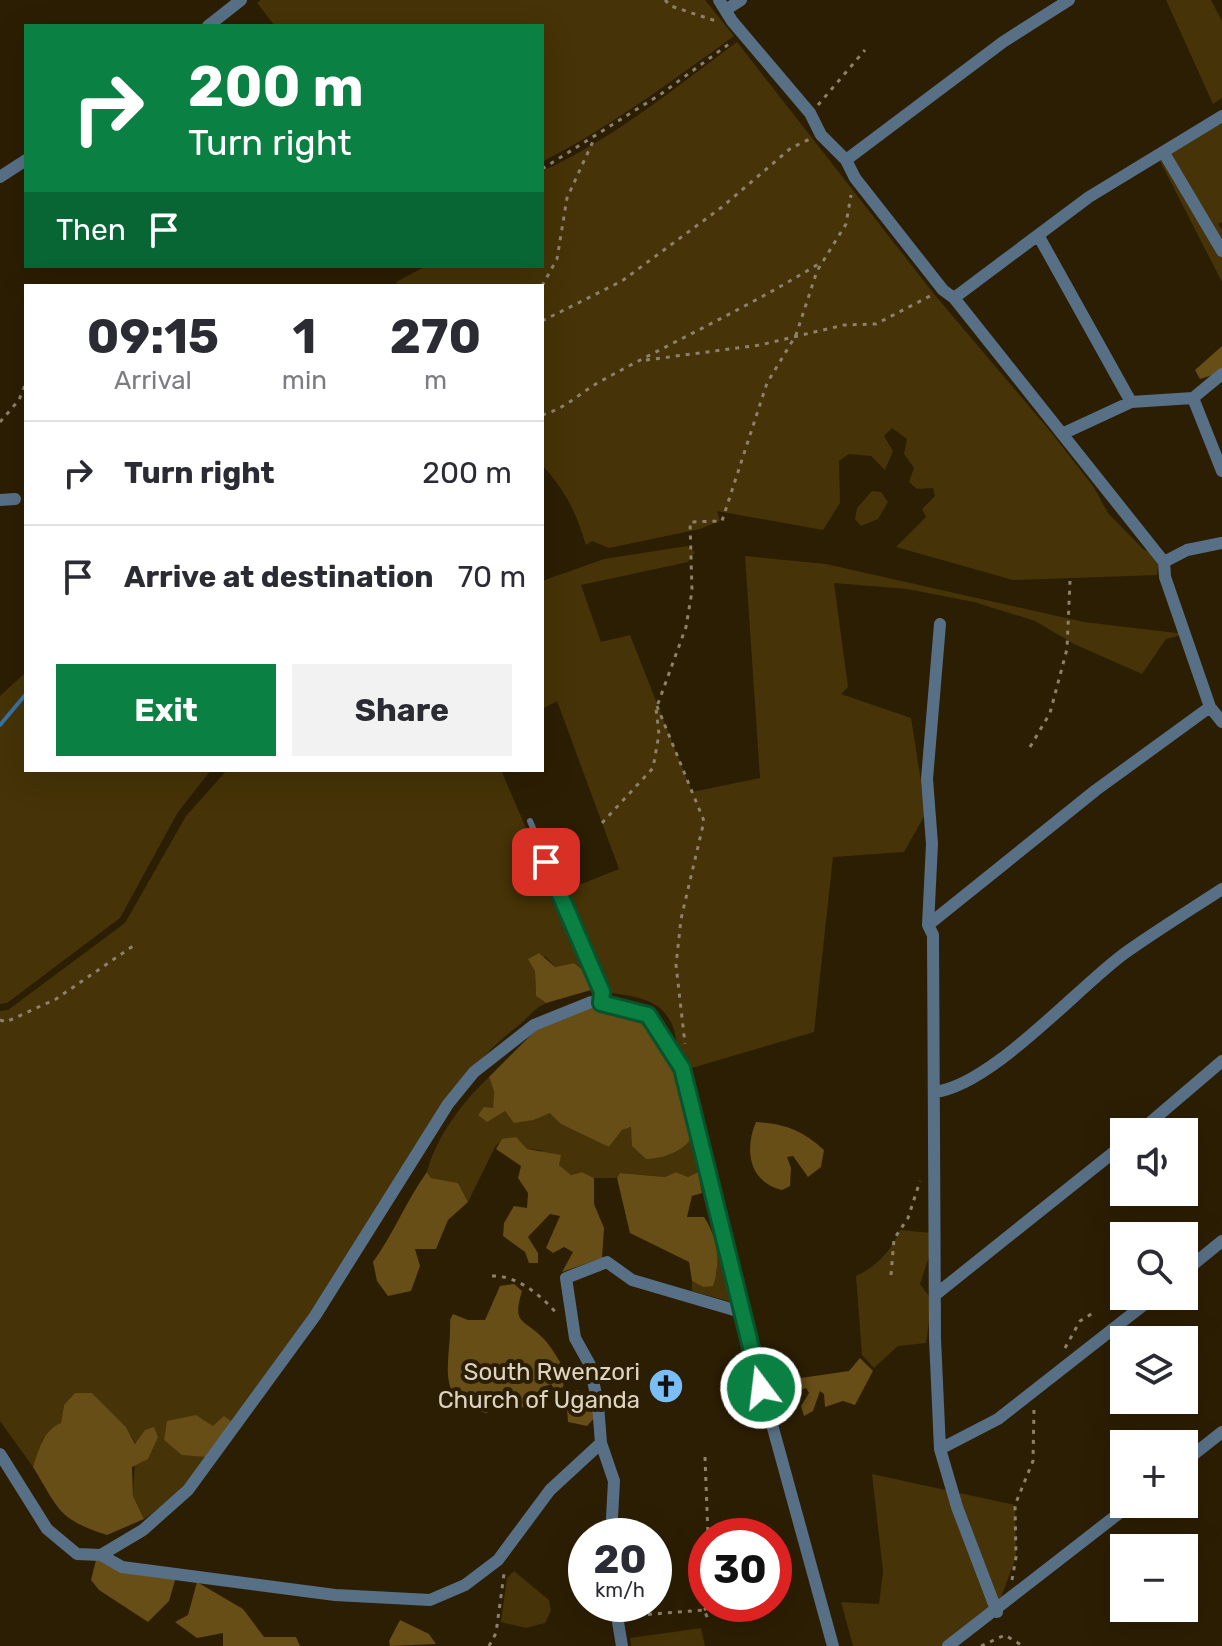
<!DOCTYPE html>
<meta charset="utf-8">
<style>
:root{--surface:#fff;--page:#f2f2f3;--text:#2b2b33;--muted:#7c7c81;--line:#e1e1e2;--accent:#0b8043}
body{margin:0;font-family:Rubik,sans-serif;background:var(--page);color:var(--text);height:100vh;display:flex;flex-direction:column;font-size:30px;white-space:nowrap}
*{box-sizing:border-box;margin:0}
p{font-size:26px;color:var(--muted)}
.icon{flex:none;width:44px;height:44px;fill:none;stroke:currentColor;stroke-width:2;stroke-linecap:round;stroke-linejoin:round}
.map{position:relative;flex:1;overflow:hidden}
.details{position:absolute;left:24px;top:284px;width:520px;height:488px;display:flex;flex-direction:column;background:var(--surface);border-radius:0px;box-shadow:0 8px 32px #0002}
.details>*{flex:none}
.banner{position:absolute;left:24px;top:24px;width:520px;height:244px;border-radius:0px;box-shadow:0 8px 32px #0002;background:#0b8043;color:#fff;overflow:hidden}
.tools{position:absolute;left:1110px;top:1118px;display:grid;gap:16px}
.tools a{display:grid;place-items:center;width:88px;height:88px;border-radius:0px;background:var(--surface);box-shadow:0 8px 32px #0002;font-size:40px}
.speed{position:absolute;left:568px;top:1518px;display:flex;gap:16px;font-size:40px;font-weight:700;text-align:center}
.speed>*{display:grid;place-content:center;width:104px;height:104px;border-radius:50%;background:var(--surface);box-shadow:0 8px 32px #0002;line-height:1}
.speed small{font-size:20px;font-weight:400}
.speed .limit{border:12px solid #d22;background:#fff;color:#111}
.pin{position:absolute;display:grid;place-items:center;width:68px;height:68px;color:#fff;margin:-34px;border-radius:16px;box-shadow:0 4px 12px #0006}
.me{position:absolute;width:88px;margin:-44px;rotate:345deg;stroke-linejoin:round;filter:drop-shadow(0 0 6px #0008)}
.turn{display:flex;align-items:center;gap:28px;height:168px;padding:0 32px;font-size:36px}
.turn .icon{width:104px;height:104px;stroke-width:2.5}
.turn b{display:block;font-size:56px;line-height:68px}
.then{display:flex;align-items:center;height:76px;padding:0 32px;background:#0003;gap:16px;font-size:30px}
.eta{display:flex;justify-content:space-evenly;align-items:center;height:136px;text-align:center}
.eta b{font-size:48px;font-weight:700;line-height:56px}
.primary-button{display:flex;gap:16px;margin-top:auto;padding:16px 32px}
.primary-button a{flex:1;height:92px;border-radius:0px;background:var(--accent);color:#fff;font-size:32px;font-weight:700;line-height:92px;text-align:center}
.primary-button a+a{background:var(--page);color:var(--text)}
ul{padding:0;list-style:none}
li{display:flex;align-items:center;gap:24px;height:104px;padding:0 32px;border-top:2px solid var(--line)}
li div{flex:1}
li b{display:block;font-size:30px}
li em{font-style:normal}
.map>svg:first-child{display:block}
.green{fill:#463307}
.forest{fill:#674d16}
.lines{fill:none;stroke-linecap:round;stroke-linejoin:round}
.stream{stroke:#3773a3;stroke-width:4}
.path{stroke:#8d816d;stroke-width:3;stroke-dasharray:4 6;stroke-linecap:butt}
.service{stroke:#587086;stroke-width:6}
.minor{stroke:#587086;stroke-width:12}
.route-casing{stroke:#07532c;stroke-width:20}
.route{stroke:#0b8043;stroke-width:14}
.labels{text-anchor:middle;stroke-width:8;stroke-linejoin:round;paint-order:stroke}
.poi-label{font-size:24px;fill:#dcd3c3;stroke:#2c1e03;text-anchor:end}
</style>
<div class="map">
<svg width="1222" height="1646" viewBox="0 0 1222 1646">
<rect width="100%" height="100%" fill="#2c1e03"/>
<!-- green -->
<path class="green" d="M261,0h444l29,36c-62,45 -124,91 -192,126v-136h-267l-18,-23z
M1166,0h45l11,21v77l-9,6z
M737,42l197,252 116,137 43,55 15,27 35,36 16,8 -2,18 -144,5 -117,-33 30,-30 -4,-8 13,-13 -2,-8 -16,1 -8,-7 5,-14 -10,-14 3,-15 -15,-11 -8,8 9,15 -8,19 -14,-14 -22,-2 -10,7 1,42 -17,27 -106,-19 3,10 -20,8 -91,19 -17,-7 -6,4c-10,-33 -21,-55 -44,-80v-179h-144l-2,-4 30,-16h116v-95c70,-31 134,-84 195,-129z
M1222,118v104l-4,2 4,6v52l-62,-121z
M872,491l9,1 7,10 -10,17 -17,7 -6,-7 2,-11z
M687,546l8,6 -7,10 -107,23 20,57 29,-7 62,157 68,-14 -15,-222 81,8 258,58 101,12 -19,5 -24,35 -68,-30 -39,-23 -61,-19 -67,-13 -73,-6 14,104 -7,7 70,24 15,95 -22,39 -71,5 -19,175 -136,40c1,-55 -11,-74 -69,-79l-45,-102 55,-22 -62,-168 -15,8v-128l62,-22z
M26,672v98h185l-33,42 -58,106 -113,85 -7,1v-308z
M227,770h274l88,205 -15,-12 -19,4 -10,-11 -10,15 1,25 10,7c-13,6 -17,14 -27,22 -57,44 -85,97 -121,157 -42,67 -84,133 -130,197 -37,52 -72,104 -124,140l-11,-23 3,-52 -10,-17 -34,-34 -28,12 -3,18 -18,16 -10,28 -33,-46v-410l8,-1 117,-87 61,-107z
M489,1077l5,14 -1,17 41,12 16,-8 59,35 13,-17 9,-3 63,8 4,37 -10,5 -12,-5 -11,5 -45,-4 -3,5h-23l-12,-6 -11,3 -31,-25 -13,-1 -24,-10 -8,8 -27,55 -10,-19 -27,-5 -4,-6c10,-37 35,-69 62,-95z
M900,1230l32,3 -1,17 -11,34 12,16 -6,43 -28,3 -24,22 -12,-13 -6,-79c20,-9 36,-26 44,-46z
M715,1234l24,70 -47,-13v-10l11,6 14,-14z
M872,1474l143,31 1,52 -17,46 -55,43h-91l-12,-44 38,2 4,-33z
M514,1571l35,29 2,11 -6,12 -19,5 -25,-6 6,-44z
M701,1628l4,18h-74l-1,-8z"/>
<!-- forest -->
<path class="forest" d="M1222,346v26l-22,7 -5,-9z
M539,953l16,14 19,-4 15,12 2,15 -45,13 -10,-7 -1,-25 -7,-12z
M600,1005c17,3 39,6 53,18 21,20 32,84 41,112 -11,17 -29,23 -48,24l-14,-13 -1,-19 -9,3 -13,17 -48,-23 -11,-11 -16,7 -20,3 -9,-12 -18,11 -9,-7 6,-8 9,1 1,-17 -5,-14 53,-53z
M756,1122c30,2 46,8 68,28l-3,17 -13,10 -15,-21 -6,1 4,11 -1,18 -8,4c-33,-8 -38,-40 -26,-68z
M516,1137l11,12 34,6 -2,10 12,10 11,-3 12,6v26l10,24 -2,30 -40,14 11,-20 -9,-5 -11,6 -7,-5 14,-32 -10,-2 -22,23 10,16v10h-9l-4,-11 -22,-16 1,-13 10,-17 13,2 1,-15 -10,-15 3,-12 -25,-17 6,-10z
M427,1172l4,6 27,5 10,19 -20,18 -12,29h-21l5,17 -9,25 -23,5 -11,-15 -4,-19c21,-29 33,-61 54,-90z
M676,1172l12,5 10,-5 4,21 -10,3 -5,21h17c14,21 17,45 9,69l-10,1 -11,-6 -3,-19 -59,-29 -13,-55 3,-5 45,4z
M514,1284l8,7c-10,34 1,27 21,47 9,9 15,22 23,33l-3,16 -8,3 -4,-6 -8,3 -16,21 -12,-2 -7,-8 -14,-1 -7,16c-56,-12 -35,-51 -37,-93l3,-6 15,6h17l15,-34z
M860,1358l13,13 -18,34 -12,-4 -18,6 -1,-13 -4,-3 -7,20 -9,5 -3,-10 8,-13 -3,-5 -6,2 -7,19 -6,3 -7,-31 69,-10z
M577,1390l14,14 4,13 -8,9 -19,-4 -1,-13z
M75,1393h17l34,34 9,17 10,-14 9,-3 4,10 -10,22 -16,8 1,29 11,23 -37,16c-50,-16 -48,-26 -74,-68 6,-17 10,-37 28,-44l3,-18z
M196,1415l17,11 11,-10 13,9 -30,32 -25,-2 -18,-15 3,-19z
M96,1560l82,10 -9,31 -21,21 -49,-32 -8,-10z
M197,1582l46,27 21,28h32l4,9h-77v-13l-26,5 -22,-16 13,-7z
M400,1620l29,14 7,10 -46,2 -1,-5z"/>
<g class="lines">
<!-- stream -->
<path class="stream" d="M0,725l26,-31"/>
<!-- path -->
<path class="path" d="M665,0l6,6 45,15
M818,105l47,-55
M542,169l119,-75 72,-53
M542,286l15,-27 10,-61 28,-61
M542,321l80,-40 100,-74 69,-59 19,-9
M646,360l114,-15 84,-20 32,-1 56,-29
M542,415c23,-6 39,-23 59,-34 73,-40 148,-74 219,-118
M0,422l19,-22 7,-17
M657,706l47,115 -23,98 -5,46 9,79
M1030,747l20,-34 17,-64 3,-68
M602,823l51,-55 6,-34 -3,-25 30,-82 6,-36 -2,-69 32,-1 45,-138 29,-48 21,-64 29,-47 5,-29
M0,1020l6,2 50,-23 77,-53
M891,1275l3,-36 14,-21 12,-37
M492,1276c25,-1 50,20 66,39
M1065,1348l15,-27 13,-8
M705,1457l3,79
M1012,1580l4,-23 -1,-52 18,-44 1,-53
M774,1588l7,1
M704,1610l8,-6
M628,1616l76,-6 5,11
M489,1646l7,-13 8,-59
M981,1646l24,-11 18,11"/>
<!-- service -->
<path class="service" d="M530,821l72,171 -1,11"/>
<!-- minor -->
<path class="minor" d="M719,0l13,21 78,92 11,22 25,25 9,18 88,112 11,8 210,264 23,-12 35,-7
M727,9l14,-9
M208,26l33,-26
M1164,153l58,98
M846,160l157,-118 66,-42
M0,177l26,-17
M1038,235l93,167
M954,298l135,-101 133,-81
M1193,398l29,73
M1062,434l69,-32 62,-4 29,-24
M0,500l15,-1
M1164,562l1,15 45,130 12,15
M940,624l-13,155 5,65 -4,81 5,10 2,404 5,110 17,58 40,105
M928,925l168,-135 114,-83
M934,1092c56,-5 143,-104 191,-139 31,-22 65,-43 97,-64
M1139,1132l83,-71
M1184,1272l38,-31
M935,1295l189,-151
M940,1449l58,-30 157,-123
M0,1454l47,75 30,25 24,1 42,-25 45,-40 127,-174 133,-212 26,-32 60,-47 57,-23 47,8 10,5 12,14 22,39 59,244 92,334
M1184,1462l38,-30
M611,1536l3,-55 -13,-38 -3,-38 -8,-40 -15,-27 -9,-60 41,-16 25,18 109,32
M101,1555l21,12 213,28 95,5 35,-15 33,-25 52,-70 51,-47
M615,1604l7,42
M948,1646l183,-142"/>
</g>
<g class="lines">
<!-- route casing -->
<g class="route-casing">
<path id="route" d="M546,862l56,130 -1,11 47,12 34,53 79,320"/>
</g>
<!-- route -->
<use href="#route" class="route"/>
</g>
<!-- icons -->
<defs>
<g id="church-disc" transform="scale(1.8)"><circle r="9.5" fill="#7abef8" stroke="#2c1e03"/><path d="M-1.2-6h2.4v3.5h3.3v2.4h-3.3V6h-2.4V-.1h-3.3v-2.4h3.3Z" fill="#111"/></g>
</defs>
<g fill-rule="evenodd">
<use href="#church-disc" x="666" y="1386"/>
</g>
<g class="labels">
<!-- poi labels -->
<g class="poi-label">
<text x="640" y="1380">South Rwenzori<tspan x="640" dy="28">Church of Uganda</tspan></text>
</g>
</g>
</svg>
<div class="tools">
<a><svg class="icon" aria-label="sound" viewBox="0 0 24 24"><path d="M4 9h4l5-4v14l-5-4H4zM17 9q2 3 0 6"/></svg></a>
<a><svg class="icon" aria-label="search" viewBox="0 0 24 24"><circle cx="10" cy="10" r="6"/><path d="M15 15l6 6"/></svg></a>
<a><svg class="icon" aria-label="layers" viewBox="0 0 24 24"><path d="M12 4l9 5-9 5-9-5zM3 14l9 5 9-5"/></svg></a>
<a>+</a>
<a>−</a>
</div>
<div class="speed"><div>20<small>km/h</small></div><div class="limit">30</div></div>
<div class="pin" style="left:546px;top:862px;background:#d93025"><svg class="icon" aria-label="arrive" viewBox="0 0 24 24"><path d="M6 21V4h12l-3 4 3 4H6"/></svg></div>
<svg class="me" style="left:761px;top:1388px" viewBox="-20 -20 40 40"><circle r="17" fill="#0b8043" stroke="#fff" stroke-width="3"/><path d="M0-11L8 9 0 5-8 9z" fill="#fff"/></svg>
<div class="banner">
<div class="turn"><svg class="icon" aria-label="right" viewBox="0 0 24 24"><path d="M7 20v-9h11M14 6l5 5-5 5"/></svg><div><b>200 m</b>Turn right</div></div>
<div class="then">Then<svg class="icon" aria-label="arrive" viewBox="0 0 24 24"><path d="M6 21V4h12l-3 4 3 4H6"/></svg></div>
</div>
<section class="details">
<div class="eta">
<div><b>09:15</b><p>Arrival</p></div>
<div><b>1</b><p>min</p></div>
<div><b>270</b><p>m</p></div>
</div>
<ul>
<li><svg class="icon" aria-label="right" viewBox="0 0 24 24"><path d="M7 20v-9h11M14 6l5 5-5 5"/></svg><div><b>Turn right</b></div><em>200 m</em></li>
<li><svg class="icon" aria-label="arrive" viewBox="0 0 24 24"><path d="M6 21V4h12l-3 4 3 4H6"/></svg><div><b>Arrive at destination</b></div><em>70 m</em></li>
</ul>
<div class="primary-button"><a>Exit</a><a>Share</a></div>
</section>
</div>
